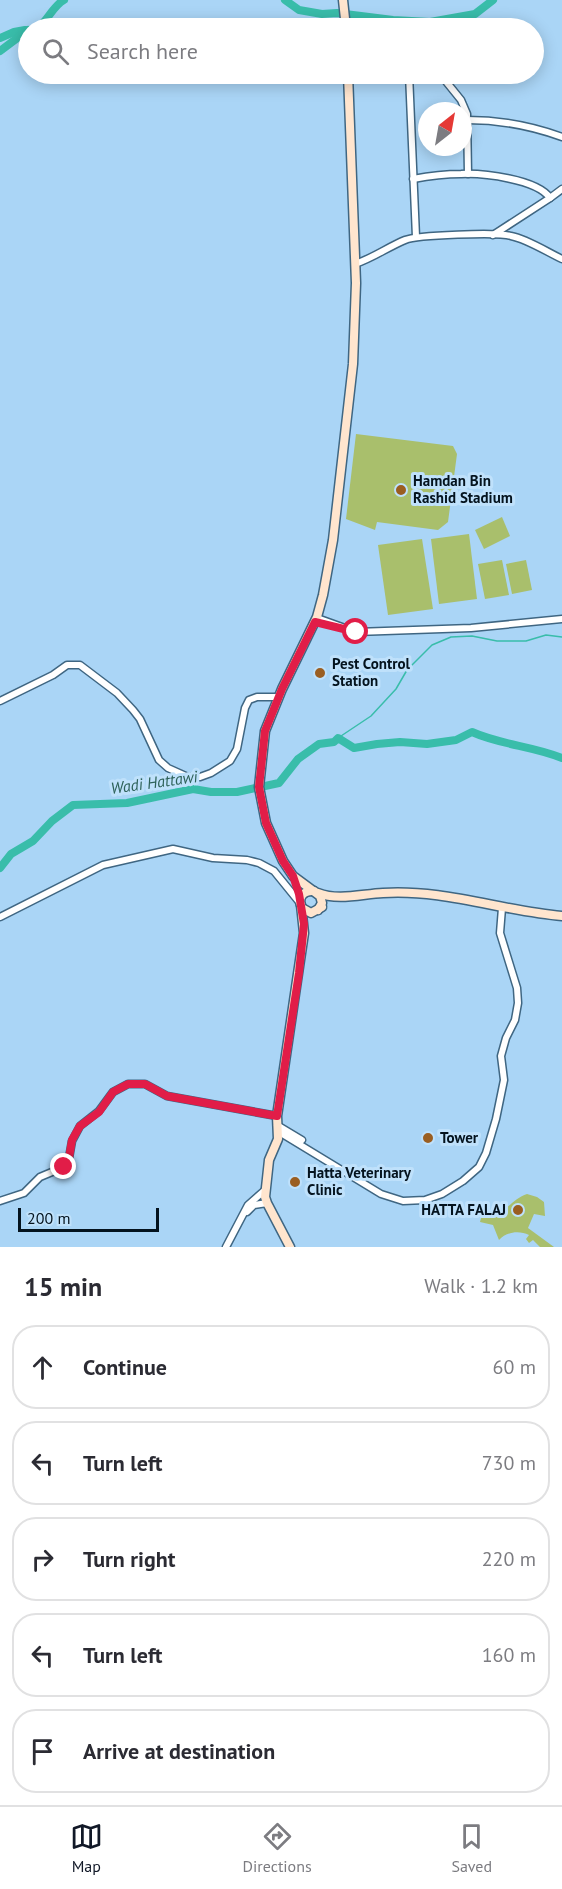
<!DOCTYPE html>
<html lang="en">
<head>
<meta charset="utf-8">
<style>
  :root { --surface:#fff; --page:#f7f7f7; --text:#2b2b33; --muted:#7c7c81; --line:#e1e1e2; --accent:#111827 }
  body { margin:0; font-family:"PT Sans",sans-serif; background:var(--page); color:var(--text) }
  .compass { position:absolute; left:418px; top:102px; width:54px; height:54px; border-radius:50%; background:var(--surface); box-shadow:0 3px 15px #0003; rotate:31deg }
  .scale { position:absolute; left:18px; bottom:15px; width:141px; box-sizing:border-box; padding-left:6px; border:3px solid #04131e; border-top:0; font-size:16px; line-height:21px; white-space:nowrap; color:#04131e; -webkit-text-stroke:4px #bfe1fb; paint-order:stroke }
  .stop { position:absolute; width:18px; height:18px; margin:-14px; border:4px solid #e11d48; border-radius:50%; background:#fff }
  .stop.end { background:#e11d48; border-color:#fff; box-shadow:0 2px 6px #0008 }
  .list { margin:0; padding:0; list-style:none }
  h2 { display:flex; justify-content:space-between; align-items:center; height:78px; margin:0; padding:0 24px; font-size:26px }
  h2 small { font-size:20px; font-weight:400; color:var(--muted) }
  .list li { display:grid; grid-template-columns:39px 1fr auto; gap:18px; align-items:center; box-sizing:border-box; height:84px; margin:0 12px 12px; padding:0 12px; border:2px solid var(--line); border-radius:24px }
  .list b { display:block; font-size:22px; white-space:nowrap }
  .list em { font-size:20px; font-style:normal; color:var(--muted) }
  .icon { flex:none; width:33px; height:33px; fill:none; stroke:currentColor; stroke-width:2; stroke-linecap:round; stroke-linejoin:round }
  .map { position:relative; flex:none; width:562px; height:1247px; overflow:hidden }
  .search { position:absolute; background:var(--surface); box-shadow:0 3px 15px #0003; left:18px; right:18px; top:18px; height:66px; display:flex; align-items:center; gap:15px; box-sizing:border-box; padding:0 21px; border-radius:33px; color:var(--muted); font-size:22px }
  .sheet { height:558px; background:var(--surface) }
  nav { display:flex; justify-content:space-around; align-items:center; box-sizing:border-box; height:84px; border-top:2px solid var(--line); background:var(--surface); font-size:16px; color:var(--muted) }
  nav a { display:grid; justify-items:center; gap:3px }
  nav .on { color:var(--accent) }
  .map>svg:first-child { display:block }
  .green { fill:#a9bf6c }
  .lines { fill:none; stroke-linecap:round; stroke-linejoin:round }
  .stream { stroke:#39bdaa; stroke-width:1.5 }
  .river { stroke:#39bdaa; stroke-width:8 }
  .street-casing { stroke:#3f6682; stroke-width:9 }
  .secondary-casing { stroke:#3f6682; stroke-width:11 }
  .street { stroke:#fff; stroke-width:6 }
  .secondary { stroke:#ffe5ce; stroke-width:8 }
  .route { stroke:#e11d48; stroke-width:8 }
  .poi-dot { fill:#9a5e21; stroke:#bfe1fb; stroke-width:2 }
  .labels { text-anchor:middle; stroke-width:6; stroke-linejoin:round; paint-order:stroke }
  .poi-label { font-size:15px; font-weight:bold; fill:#04131e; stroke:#bfe1fb; text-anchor:start }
  .water-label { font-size:16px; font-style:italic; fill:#2d6158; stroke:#bfe1fb }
</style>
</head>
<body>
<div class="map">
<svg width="562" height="1247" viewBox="0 0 562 1247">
  <rect width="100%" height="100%" fill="#aad5f6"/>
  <g class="green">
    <path d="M356 434 453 446 457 454 448 522 438 530 377 522 375 530 346 519Z"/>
    <path d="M502 517 510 536 484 549 475 530Z"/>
    <path d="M469 534 477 599 439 604 431 539Z"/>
    <path d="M422 539 433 609 388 615 378 545Z"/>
    <path d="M502 560 509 595 485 599 478 564Z"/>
    <path d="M526 560 532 590 512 594 506 564Z"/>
    <path d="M527 1194 537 1197 544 1202 545 1216 534 1214 528 1228 554 1247H540L533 1240 529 1243 526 1239 529 1235C519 1230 506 1232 499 1240L493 1225 480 1222 482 1214C502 1221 510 1199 527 1194Z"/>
  </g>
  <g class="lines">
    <path class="stream" d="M338 738 371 716 396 689 407 670 432 645 451 637 472 636 497 641H526L546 635 562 637"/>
    <g class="river">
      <path d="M285 0 299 10 322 14 337 13 393 20 430 22 475 14 493 0"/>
      <path d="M38 28C47 21 54 5 64 0"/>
      <path d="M0 38 14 32 25 30"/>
      <path d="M0 51 28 30"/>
      <path d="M0 868 11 854 33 841 52 821 73 805 127 803 193 789 211 792H237L279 783 298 759 319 744 334 742 338 738 354 748 377 744 400 742 427 744 456 740 472 732C501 745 533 746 562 758"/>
    </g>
    <g class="street-casing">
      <g id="street">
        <path d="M409 74 416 237"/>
        <path d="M440 74 461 100 467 114 468 174"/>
        <path d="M467 120C499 120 532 126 562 137"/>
        <path d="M413 179C429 176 445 174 461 174 483 173 537 179 550 198L562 189"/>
        <path d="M493 235 550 198"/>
        <path d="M355 264C373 258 388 247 405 240 417 235 498 232 511 236 527 239 547 252 562 259"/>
        <path d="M317 618 356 632 471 628 562 619"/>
        <path d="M0 701 53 675 67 665H80L117 693 133 710 140 719 159 760 168 768 188 777H200L211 773 230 761 237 749 245 708 249 700 257 697H278"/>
        <path d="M0 917 103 865 173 849 213 858 247 860 259 863 274 871 300 903"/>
        <path d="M277 1125 302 1140"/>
        <path d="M279 1132 381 1194 403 1201 425 1200 442 1194 463 1181 479 1167 486 1153 496 1119 504 1080 501 1056 506 1038 515 1020 518 1003 517 988 500 933 502 908"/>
        <path d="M0 1201 24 1193 40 1177 64 1167 69 1158 72 1141 80 1126 99 1111 113 1092 128 1084H145L167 1096 277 1116"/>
        <path d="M247 1212 254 1205 267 1203"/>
        <path d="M226 1247 248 1205 265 1190"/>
      </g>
    </g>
    <g class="secondary-casing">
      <g id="secondary">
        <path d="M343 0 346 28"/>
        <path d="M314 891C303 890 297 898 302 908L311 913 322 907"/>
        <path d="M318 893C338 901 362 894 383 893 444 889 502 911 562 916"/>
        <path d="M318 910 322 903 320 896 293 876 283 861 266 823 259 787 265 731 282 689 317 617 323 595 333 540 353 364 356 283 348 74"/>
        <path d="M290 1247 267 1203 265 1197 269 1160 278 1139 277 1116 304 933 301 905"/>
      </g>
    </g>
    <use href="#street" class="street"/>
    <use href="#secondary" class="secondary"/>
  </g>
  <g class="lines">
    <path class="route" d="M64 1167 69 1158 72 1140 80 1126 99 1112 113 1092 128 1084H145L167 1096 277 1116 299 973 304 924 299 894 293 876 283 861 266 823 259 787 265 731 282 689 315 622 356 632"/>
  </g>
  <g class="poi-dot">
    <circle cx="401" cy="490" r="6"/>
    <circle cx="320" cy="673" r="6"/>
    <circle cx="428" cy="1138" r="6"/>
    <circle cx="295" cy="1182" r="6"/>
    <circle cx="518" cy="1210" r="6"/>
  </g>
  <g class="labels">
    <g class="poi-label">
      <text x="413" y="486">Hamdan Bin<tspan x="413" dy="17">Rashid Stadium</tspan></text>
      <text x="332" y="669">Pest Control<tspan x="332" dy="17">Station</tspan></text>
      <text x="440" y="1143">Tower</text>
      <text x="307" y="1178">Hatta Veterinary<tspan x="307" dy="17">Clinic</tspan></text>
      <text x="506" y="1215" text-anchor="end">HATTA FALAJ</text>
    </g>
    <g class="water-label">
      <text transform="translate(154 782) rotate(-8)" y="6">Wadi Hattawi</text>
    </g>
  </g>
</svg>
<svg class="compass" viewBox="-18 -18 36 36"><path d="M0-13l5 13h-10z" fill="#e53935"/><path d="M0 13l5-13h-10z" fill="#7c7c81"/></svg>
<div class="scale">200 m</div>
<div class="stop" style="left:356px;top:632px"></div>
<div class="stop end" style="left:64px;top:1167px"></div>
<div class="search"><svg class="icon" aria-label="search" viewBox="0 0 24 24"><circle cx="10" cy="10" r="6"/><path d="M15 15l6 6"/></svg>Search here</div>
</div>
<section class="sheet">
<h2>15 min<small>Walk · 1.2 km</small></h2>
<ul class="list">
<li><svg class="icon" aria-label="ahead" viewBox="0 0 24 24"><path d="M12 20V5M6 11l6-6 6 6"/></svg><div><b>Continue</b></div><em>60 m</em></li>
<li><svg class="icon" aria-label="left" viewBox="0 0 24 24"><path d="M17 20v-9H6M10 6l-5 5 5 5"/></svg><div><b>Turn left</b></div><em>730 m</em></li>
<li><svg class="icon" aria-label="right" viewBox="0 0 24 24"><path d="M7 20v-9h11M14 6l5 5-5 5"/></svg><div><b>Turn right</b></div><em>220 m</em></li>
<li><svg class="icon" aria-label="left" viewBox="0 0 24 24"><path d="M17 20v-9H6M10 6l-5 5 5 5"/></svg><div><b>Turn left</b></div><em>160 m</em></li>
<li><svg class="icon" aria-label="arrive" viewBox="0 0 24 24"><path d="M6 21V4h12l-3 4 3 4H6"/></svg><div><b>Arrive at destination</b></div></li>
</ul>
</section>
<nav>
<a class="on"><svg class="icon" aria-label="map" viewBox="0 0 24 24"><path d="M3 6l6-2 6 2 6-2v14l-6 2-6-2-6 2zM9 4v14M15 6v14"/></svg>Map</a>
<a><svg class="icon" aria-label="directions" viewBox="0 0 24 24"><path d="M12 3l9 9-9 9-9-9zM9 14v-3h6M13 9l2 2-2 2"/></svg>Directions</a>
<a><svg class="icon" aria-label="saved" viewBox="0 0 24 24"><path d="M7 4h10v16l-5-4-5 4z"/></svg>Saved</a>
</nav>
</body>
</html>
